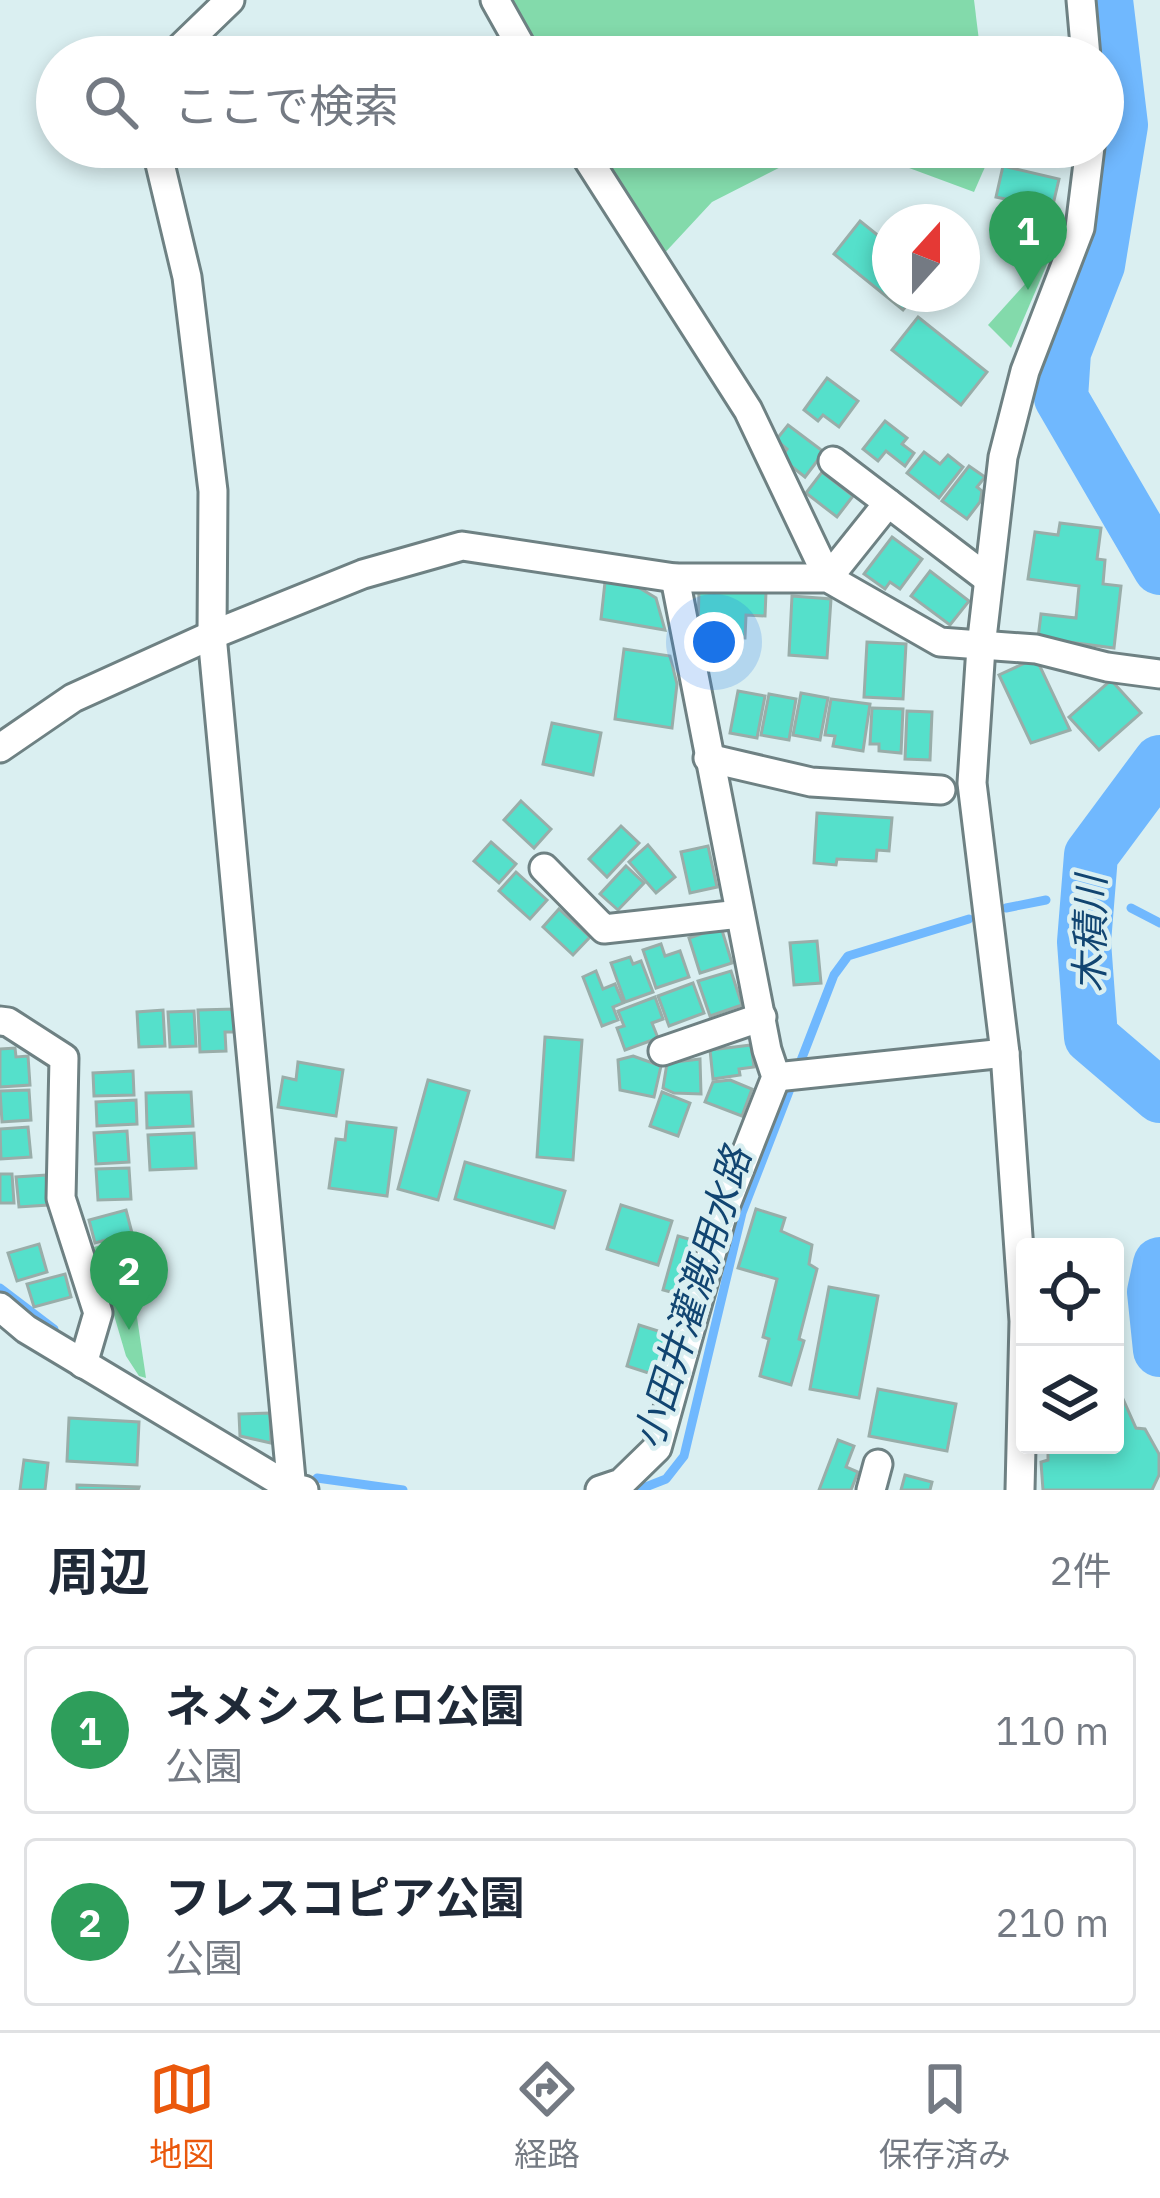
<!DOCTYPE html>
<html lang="ja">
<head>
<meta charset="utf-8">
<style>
  :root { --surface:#fff; --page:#f6f6f7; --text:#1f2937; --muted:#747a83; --line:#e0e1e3; --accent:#ea580c }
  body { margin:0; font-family:"IBM Plex Sans","Noto Sans JP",sans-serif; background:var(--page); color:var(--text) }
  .controls { position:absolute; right:36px; bottom:36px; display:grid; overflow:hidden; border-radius:12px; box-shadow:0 6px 18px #0003 }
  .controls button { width:108px; height:108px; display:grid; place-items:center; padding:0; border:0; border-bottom:3px solid var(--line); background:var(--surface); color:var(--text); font:60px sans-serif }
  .compass { position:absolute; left:872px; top:204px; width:108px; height:108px; border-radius:50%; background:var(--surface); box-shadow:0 6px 18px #0003; rotate:21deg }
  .you { position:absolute; left:714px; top:642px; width:42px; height:42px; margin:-30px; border:9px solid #fff; border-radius:50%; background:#1a73e8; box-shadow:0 0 0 18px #1a73e833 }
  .badge { display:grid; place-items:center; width:78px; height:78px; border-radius:50%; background:var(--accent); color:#fff; font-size:39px; font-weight:700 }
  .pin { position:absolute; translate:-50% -99px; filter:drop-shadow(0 3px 6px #0008) }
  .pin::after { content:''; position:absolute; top:63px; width:42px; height:36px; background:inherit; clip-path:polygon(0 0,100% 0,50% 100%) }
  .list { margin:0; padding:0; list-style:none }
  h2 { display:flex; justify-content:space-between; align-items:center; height:156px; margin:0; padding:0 48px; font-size:51px }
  h2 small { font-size:39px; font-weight:400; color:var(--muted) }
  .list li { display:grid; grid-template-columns:78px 1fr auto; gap:36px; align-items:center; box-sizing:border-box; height:168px; margin:0 24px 24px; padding:0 24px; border:3px solid var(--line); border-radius:12px }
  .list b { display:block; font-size:45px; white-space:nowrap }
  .list p { margin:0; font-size:39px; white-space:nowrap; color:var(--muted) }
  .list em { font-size:39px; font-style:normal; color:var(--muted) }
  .icon { flex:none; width:66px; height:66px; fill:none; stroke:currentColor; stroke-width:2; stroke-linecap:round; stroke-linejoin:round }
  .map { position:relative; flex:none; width:1160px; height:1490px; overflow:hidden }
  .search { position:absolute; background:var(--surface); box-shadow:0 6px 18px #0003; left:36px; right:36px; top:36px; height:132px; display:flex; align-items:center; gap:30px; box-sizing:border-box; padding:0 42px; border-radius:66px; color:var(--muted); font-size:45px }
  .sheet { height:540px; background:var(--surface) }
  nav { display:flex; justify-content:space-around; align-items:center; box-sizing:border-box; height:168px; border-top:3px solid var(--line); background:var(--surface); font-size:33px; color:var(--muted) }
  nav a { display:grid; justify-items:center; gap:6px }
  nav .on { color:var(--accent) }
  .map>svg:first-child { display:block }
  .green { fill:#83daab }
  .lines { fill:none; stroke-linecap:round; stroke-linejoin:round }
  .stream { stroke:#70b8fe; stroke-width:9 }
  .river { stroke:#70b8fe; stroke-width:54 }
  .building { fill:#55e0cb; stroke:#99ada9; stroke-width:3 }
  .street-casing { stroke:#6e8183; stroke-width:33 }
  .street { stroke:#fff; stroke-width:27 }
  .labels { text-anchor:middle; stroke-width:9; stroke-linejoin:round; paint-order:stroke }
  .water-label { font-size:39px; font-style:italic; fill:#114571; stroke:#daeff1 }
</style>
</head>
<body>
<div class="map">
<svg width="1160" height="1490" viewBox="0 0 1160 1490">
  <rect width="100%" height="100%" fill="#daeff1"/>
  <g class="green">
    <path d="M507 0H974L981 57H541Z"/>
    <path d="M594 147H820L712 202 660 258Z"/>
    <path d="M875 147H991L992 151 974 192 901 165Z"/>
    <path d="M1051 255 1011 348 988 325Z"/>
    <path d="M137 1234 135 1304 146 1378 139 1376 126 1356 94 1247Z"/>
  </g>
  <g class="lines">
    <g class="stream">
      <path d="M1006 908 1046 900"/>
      <path d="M1131 908 1160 923"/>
      <path d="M0 1288 54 1329"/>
      <path d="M317 1478 403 1490"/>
      <path d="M638 1490 666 1479 684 1456 742 1213 834 975 848 956 969 919"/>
    </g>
    <g class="river">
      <path d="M1106 0 1121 125 1098 265 1064 352 1061 398 1160 568"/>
      <path d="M1160 762 1091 855 1084 942 1091 1037 1160 1096"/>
      <path d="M1160 1264 1154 1292 1160 1350"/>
    </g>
  </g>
  <g class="building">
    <path d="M1003 166 1059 179 1052 209 996 197Z"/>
    <path d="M860 221 890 245V294H916L903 310 834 254Z"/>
    <path d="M918 317 987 372 961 405 892 350Z"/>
    <path d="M827 378 858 401 839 427 823 415 818 421 804 410Z"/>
    <path d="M885 421 907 438 902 444 914 453 905 466 886 451 878 461 863 449Z"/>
    <path d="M788 425 824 452 805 477 781 458 787 449 776 440Z"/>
    <path d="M924 452 940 464 948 455 963 467 939 498 907 473Z"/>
    <path d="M969 466 985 477 977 487 982 491 980 502 967 519 942 501Z"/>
    <path d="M822 472 853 496 837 517 806 493Z"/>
    <path d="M1060 523 1101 528 1097 559 1105 560 1103 584 1121 586 1114 648 1038 638 1041 614 1076 618 1079 586 1028 579 1035 532 1058 535Z"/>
    <path d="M892 537 922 559 900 589 890 582 885 589 864 574Z"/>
    <path d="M930 571 969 601 950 625 911 596Z"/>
    <path d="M605 582 638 587 656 598 665 630 601 619Z"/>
    <path d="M699 590 766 592 765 616 746 615 745 638 716 637V629L698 628Z"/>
    <path d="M792 596 831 599 827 658 789 655Z"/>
    <path d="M867 642 906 644 903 699 864 697Z"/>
    <path d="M624 649 670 656 677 684 672 728 615 719Z"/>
    <path d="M1036 658 1070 730 1031 743 999 675Z"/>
    <path d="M1111 680 1141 713 1099 750 1069 717Z"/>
    <path d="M738 691 765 696 757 738 730 733Z"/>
    <path d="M801 693 828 698 820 740 793 735Z"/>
    <path d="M769 694 796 699 789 740 761 735Z"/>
    <path d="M831 699 870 704 863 751 833 746 835 736 825 735Z"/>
    <path d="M872 708 903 709 901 753 879 751V744H870Z"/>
    <path d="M907 711 932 712 930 760 905 759Z"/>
    <path d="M552 723 601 733 593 775 543 764Z"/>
    <path d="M521 801 551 829 534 848 504 820Z"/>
    <path d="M817 813 892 818 889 851 877 850 876 861 837 859 836 865 814 863Z"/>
    <path d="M621 826 639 843 607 877 589 859Z"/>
    <path d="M491 842 516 864 499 883 474 861Z"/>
    <path d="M648 845 675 877 656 893 629 862Z"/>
    <path d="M708 846 717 887 690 893 681 852Z"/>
    <path d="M626 866 644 883 618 910 600 894Z"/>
    <path d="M516 872 547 900 530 919 499 891Z"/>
    <path d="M559 909 590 937 573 955 543 927Z"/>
    <path d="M721 927 732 963 700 973 689 938Z"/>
    <path d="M817 941 821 983 794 985 790 943Z"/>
    <path d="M661 944 665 956 680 951 689 977 656 988 643 950Z"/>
    <path d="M630 957 633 964 641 961 653 992 625 1002 611 963Z"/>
    <path d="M596 971 603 989 615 984 623 1003 613 1007 618 1020 602 1026 583 977Z"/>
    <path d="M731 971 742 1005 710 1016 698 981Z"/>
    <path d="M693 983 704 1013 669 1026 658 996Z"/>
    <path d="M655 997 663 1019 652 1023 658 1038 625 1050 617 1028 624 1026 618 1011Z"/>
    <path d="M235 1009 236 1032H225L226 1051 200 1052 198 1010Z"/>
    <path d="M163 1010 165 1046 139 1047 137 1012Z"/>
    <path d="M194 1011 196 1046 170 1047 168 1012Z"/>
    <path d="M545 1037 582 1040 573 1160 537 1157Z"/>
    <path d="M751 1045 754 1067 739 1069 740 1075 713 1079 710 1050Z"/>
    <path d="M15 1048 16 1057 28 1056 30 1085 0 1087V1049Z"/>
    <path d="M633 1056 661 1066 654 1097 620 1090 618 1060Z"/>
    <path d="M700 1059 701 1094 674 1093 663 1088 667 1063Z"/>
    <path d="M298 1062 343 1070 336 1116 278 1107 283 1077 296 1080Z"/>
    <path d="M133 1071 134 1095 94 1096 93 1073Z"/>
    <path d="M428 1080 469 1091 438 1200 398 1189Z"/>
    <path d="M730 1080 752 1089 742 1116 705 1102 713 1082Z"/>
    <path d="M29 1090 31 1120 2 1122 0 1091Z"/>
    <path d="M191 1092 193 1126 147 1128 146 1093Z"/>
    <path d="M662 1092 690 1103 678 1136 650 1126Z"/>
    <path d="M136 1100 137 1124 97 1126 96 1102Z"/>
    <path d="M347 1122 396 1128 387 1196 329 1188 336 1139 345 1140Z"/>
    <path d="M28 1127 31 1157 1 1159 0 1129Z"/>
    <path d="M127 1131 129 1162 96 1164 94 1133Z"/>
    <path d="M194 1133 196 1168 150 1170 148 1135Z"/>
    <path d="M465 1162 565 1191 554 1228 455 1199Z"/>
    <path d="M129 1168 131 1199 98 1200 96 1169Z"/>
    <path d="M0 1174H12L14 1203H0Z"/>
    <path d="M46 1175 48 1205 19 1207 16 1177Z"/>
    <path d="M621 1205 672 1221 658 1265 607 1249Z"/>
    <path d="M756 1209 785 1218 781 1231 812 1245 809 1264 817 1269 799 1339 804 1341 791 1385 760 1376 769 1339 763 1337 777 1279 738 1268Z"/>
    <path d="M126 1210 132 1233 95 1243 89 1220Z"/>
    <path d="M678 1236 703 1243 689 1297 663 1290Z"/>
    <path d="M39 1244 47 1272 17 1281 8 1253Z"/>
    <path d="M65 1274 71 1297 34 1307 27 1284Z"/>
    <path d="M829 1287 878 1296 859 1398 810 1389Z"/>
    <path d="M639 1325 674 1336 661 1377 627 1366Z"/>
    <path d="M1115 1381 1136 1428 1145 1429 1159 1454V1475L1152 1490H1043L1041 1462 1048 1460V1445H1115Z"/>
    <path d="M878 1389 956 1404 947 1451 869 1436Z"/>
    <path d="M270 1413 271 1443 240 1436 239 1414Z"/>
    <path d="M69 1418 139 1422 137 1465 67 1461Z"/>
    <path d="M838 1440 854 1446 846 1467 858 1472 851 1490H819Z"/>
    <path d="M24 1460 48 1463 45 1490H20Z"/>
    <path d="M905 1475 932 1482 930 1490H901Z"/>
    <path d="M77 1485 139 1487 138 1490H77Z"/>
  </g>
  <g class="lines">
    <g class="street-casing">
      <g id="street">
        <path d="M495 0 527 57"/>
        <path d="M1081 0 1086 57"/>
        <path d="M171 57 230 0"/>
        <path d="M156 147 187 277 213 491 212 635 292 1490"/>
        <path d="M580 147 748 410 828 578"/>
        <path d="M833 461 988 579"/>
        <path d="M828 578 888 503"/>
        <path d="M0 748 73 698 212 635 363 574 462 546 675 578H828L940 642 1036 649 1107 667 1160 674"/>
        <path d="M708 758 811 782 941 790"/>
        <path d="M544 868 604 929 740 914"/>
        <path d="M0 1021 8 1022 64 1058 61 1198 98 1313 83 1364"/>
        <path d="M663 1051 762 1017"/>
        <path d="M776 1077 1005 1053"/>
        <path d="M0 1307 26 1329 291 1488 304 1490"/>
        <path d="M600 1490 621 1483 657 1448 723 1212 776 1077 767 1050 675 578"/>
        <path d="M871 1490 878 1464"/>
        <path d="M1020 1490 1024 1321 1005 1053 972 783 981 647 1003 457 1025 371 1080 228 1090 147"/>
      </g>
    </g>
    <use href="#street" class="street"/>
  </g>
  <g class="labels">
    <g class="water-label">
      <text transform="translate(1090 934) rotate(-89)" y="14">木積川</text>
      <text transform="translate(692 1298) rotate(-73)" y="14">小田井灌漑用水路</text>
    </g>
  </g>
</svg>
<div class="controls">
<button><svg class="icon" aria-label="locate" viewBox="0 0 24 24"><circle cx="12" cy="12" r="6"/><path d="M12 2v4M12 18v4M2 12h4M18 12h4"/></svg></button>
<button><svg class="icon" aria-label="layers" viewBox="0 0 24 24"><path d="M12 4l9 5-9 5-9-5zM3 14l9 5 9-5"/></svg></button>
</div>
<svg class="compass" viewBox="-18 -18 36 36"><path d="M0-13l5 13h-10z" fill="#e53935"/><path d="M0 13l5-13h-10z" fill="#747a83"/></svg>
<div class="you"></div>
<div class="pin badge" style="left:1028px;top:290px;background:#2e9e5b">1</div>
<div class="pin badge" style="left:129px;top:1330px;background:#2e9e5b">2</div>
<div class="search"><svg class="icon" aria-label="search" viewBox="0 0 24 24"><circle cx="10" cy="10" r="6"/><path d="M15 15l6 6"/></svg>ここで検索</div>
</div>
<section class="sheet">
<h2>周辺<small>2件</small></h2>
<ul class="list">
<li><span class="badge" style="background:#2e9e5b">1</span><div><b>ネメシスヒロ公園</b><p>公園</p></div><em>110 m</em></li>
<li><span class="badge" style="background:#2e9e5b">2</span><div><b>フレスコピア公園</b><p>公園</p></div><em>210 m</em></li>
</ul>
</section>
<nav>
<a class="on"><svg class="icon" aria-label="map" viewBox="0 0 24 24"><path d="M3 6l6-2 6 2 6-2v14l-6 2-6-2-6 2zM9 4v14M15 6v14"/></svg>地図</a>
<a><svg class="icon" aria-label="directions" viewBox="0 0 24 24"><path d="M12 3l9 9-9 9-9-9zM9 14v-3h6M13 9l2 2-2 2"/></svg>経路</a>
<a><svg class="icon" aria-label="saved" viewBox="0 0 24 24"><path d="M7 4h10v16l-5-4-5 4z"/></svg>保存済み</a>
</nav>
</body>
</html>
